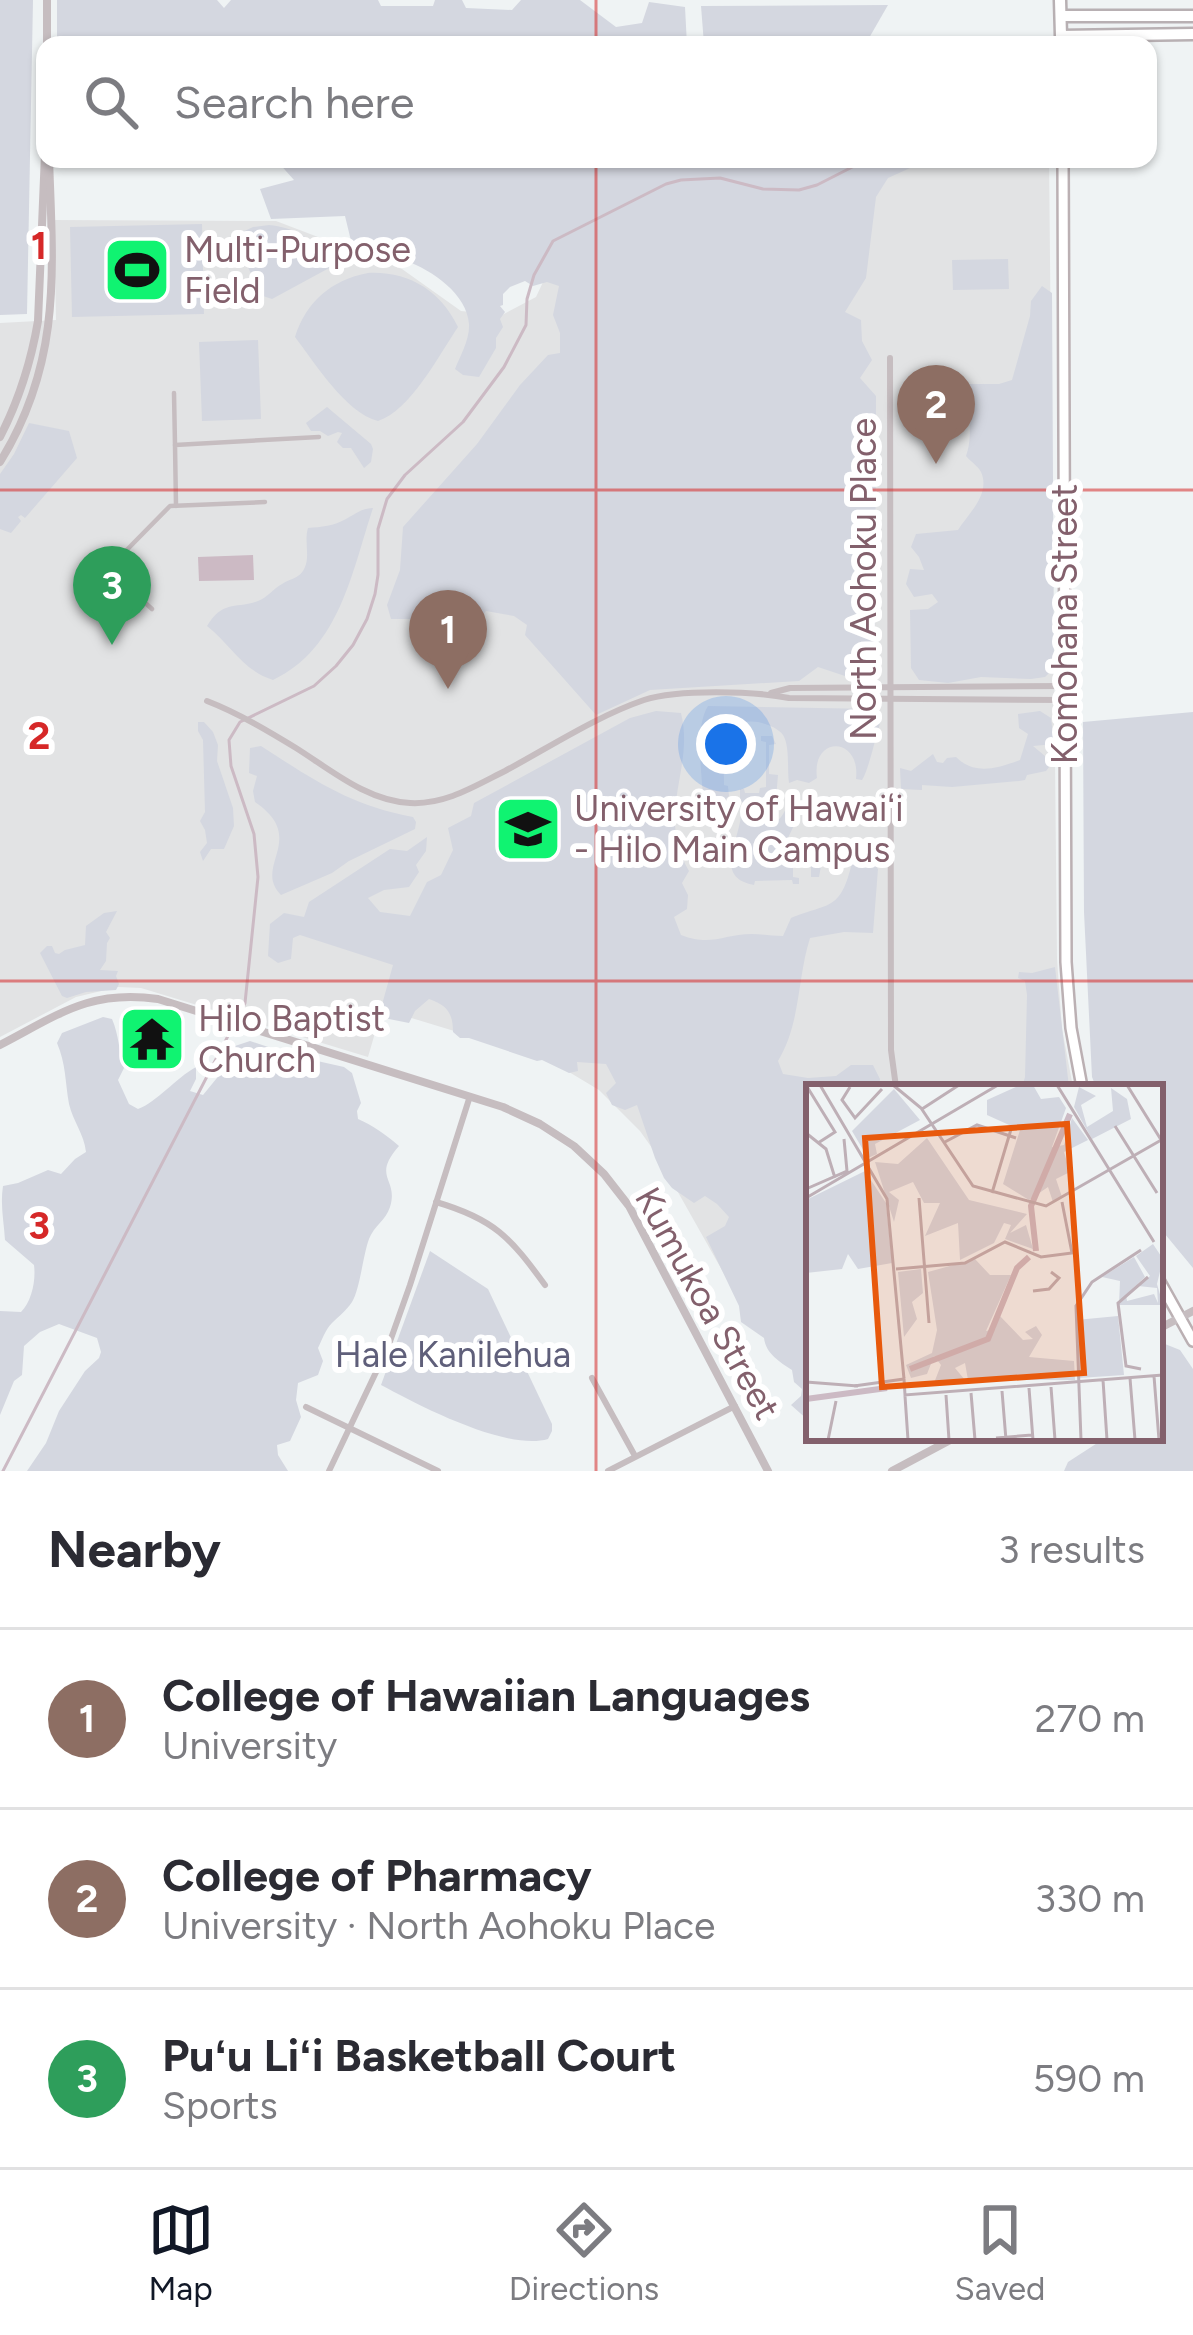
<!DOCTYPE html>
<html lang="en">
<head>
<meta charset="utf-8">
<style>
  :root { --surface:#fff; --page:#f7f7f7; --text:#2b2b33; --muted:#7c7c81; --line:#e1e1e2; --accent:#111827 }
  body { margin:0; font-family:Figtree,sans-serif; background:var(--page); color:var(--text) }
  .you { position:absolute; left:726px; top:744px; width:42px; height:42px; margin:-30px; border:9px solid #fff; border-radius:50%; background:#1a73e8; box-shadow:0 0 0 18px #1a73e833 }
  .badge { display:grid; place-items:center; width:78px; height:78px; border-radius:50%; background:var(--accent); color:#fff; font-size:39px; font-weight:700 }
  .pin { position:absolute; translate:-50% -99px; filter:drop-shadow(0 3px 6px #0008) }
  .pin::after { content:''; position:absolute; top:63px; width:42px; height:36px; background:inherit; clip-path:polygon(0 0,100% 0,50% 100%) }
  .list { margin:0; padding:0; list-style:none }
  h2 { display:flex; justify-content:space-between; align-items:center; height:156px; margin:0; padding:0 48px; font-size:51px }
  h2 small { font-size:39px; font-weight:400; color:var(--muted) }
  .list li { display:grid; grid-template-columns:78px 1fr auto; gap:36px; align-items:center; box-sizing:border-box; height:180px; padding:0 48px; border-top:3px solid var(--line) }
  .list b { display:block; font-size:45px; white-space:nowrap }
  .list p { margin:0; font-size:39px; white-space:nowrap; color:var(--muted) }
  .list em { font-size:39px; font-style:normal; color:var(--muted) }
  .icon { flex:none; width:66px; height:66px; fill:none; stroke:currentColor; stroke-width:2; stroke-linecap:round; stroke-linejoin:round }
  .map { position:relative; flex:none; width:1193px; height:1471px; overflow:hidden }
  .search { position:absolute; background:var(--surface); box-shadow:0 3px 9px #0004; left:36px; right:36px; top:36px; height:132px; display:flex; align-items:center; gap:30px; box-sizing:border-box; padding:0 42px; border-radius:24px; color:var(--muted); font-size:45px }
  .sheet { height:696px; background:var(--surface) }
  nav { display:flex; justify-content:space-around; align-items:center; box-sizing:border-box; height:168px; border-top:3px solid var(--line); background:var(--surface); font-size:33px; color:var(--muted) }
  nav a { display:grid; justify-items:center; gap:6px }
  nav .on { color:var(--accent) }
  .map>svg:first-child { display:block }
  .built { fill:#e2e3e4 }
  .green { fill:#d4d7e0 }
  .water { fill:#ccbac4 }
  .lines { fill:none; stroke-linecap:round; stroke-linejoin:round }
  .stream { stroke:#ccbac4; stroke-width:3 }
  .secondary-casing { stroke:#bbb0b3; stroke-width:14 }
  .trunk-casing { stroke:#b8b0b3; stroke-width:15 }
  .pedestrian { stroke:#c6bdc0; stroke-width:4.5 }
  .minor { stroke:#c6bdc0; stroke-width:6 }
  .tertiary { stroke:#c6bdc0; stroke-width:8 }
  .secondary { stroke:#fff; stroke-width:9 }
  .trunk { stroke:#fff; stroke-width:10 }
  .grid { fill:none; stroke:#d62828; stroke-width:3; stroke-opacity:0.55 }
  .labels { text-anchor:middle; stroke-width:12; stroke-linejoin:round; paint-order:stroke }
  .poi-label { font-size:36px; fill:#83606c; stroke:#fff; text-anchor:start }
  .street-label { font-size:36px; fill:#83606c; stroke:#fff }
  .park-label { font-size:36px; fill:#5f5f7a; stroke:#fff }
  .inset-river { fill:none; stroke:#ccbac4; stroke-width:6 }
  .inset-road { fill:none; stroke:#beafb6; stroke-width:3 }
  .view { fill:#e8590c; fill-opacity:0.15; stroke:#e8590c; stroke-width:6 }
  .inset-edge { fill:none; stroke:#83606c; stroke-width:6 }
  .grid-label { font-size:39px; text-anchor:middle; font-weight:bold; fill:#d62828; stroke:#fff; stroke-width:12; stroke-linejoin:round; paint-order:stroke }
</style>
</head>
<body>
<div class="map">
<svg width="1193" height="1471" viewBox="0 0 1193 1471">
  <rect width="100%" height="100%" fill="#eff3f4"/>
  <path class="built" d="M894 159H1049L1057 959 1062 1029 1073 1087H809L740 1302 657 1155 640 1131 599 1090 549 1060 382 1009 368 1057 141 988 118 987 76 997 0 1037V323L56 320 54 220 276 221 402 269 461 311 502 315 536 297 552 263Z"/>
  <g class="green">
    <path d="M0 0H33L27 314 0 315Z"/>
    <path d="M57 0H217L224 8 231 0H378L381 6H433L435 0H462L466 8 512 10 521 0H580L616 27 642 23 649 2 685 7 687 45H57Z"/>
    <path d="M888 5 865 45 704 44 701 6Z"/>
    <path d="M278 159H864L875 164 878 159H930L888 178 876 197 866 278 845 312 861 320 862 341 872 360 860 378 876 396 875 656 863 661 848 677 818 667 799 681 650 690 596 715 525 635 527 625 514 616 486 611 474 626 440 619H391L387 605 400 570 403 527 477 444 520 385 548 355 560 353V333L553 315 559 286 547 282 533 286 525 281 510 287 503 294V305L500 306 505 312 500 319 503 327 496 338V348L479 377 463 375 455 369C460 356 470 339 469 324 467 294 432 270 406 261 388 254 368 256 352 245L345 216 271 219 260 189 294 180 277 161Z"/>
    <path d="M202 224 204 314 72 317 70 227Z"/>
    <path d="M269 225C298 228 317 241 331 267L272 299 263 296 232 237 253 227Z"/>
    <path d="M1008 259 1009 289 953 290 952 260Z"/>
    <path d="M368 273C408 271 440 290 458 327 439 355 410 411 378 421 346 413 315 363 295 337 306 302 331 280 368 273Z"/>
    <path d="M1042 286 1052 293 1054 668 1045 677 1031 679 981 677 948 683 919 680 911 668 910 610 928 609 938 602 932 594 914 597 906 584 910 569 924 570 919 557 911 547 916 534 958 530C968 514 991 494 981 472 978 466 971 462 966 456 974 434 968 407 962 384H999L1012 380 1030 316 1031 301Z"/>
    <path d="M258 340 261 419 202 421 199 342Z"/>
    <path d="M327 407 371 444 373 449 371 462 364 468 351 448H343L337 442 342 433 338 432 328 436 320 431H311L306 423Z"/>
    <path d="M29 423 69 431 77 458 25 518 21 515 18 517 21 521 11 533 0 529V474L14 454Z"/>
    <path d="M373 508C352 571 340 648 273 680 242 670 231 645 207 626 223 600 234 609 258 601 267 598 273 589 282 584 291 578 300 579 305 567 310 555 304 541 308 528 321 527 334 526 346 519 357 513 360 509 373 508Z"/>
    <path d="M708 706 874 709 881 714V720C876 735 869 769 862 780L856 779C861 736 811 735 817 778L809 783 797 780 789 783C787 770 790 746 783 735 778 728 767 724 758 722 718 716 724 758 724 785L728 786 729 796 721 803H709L703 798C702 771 694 729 708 706Z"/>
    <path d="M656 711 681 713C695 769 655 812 689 871L682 883 688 895 687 909 674 917 681 935C712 947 723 934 752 934 762 934 772 936 783 936L791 918C831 902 840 911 852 863L869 857 878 869 873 933 844 932 810 938C797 979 801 1023 778 1061L783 1074 808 1078 836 1076 851 1065H873L880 1079 879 1087H809V1421L791 1405 801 1396 802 1389 794 1382 792 1370C780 1362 766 1354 764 1338L741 1322 739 1306 706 1237 725 1226 729 1217 717 1204 705 1196 694 1203 672 1188 664 1178 655 1158 637 1105 625 1110 612 1105 606 1093 616 1083 606 1064 577 1062 578 1071 569 1073 542 1060 537 1061 469 1038H460L453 1032C453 1013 447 1005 429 999L415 1011 409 1023 384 1018 383 1001 393 965 300 935 293 938 291 959 278 963 268 956 270 924 284 913 304 917 309 902 390 849 407 851 427 837 426 851 416 865 419 872 409 887 384 890 368 898 380 912 410 916 427 882 441 875 453 850 448 828 471 816 474 803 630 718Z"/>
    <path d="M1040 711 1051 718 1054 744 1033 746 1045 756 1050 766 1046 771 1027 775 1025 780 1019 781 952 787 922 785V790L901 789 900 768 911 771 933 754 937 762 943 763 947 758 956 757C975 776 998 768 1020 760L1028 734 1019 728 1018 714Z"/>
    <path d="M1193 712V1268L1160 1228V1087H1096L1092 1077 1084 912 1083 722Z"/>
    <path d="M198 722H204L213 732 218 745 217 761 233 808 234 826 224 849H211L203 861 200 852 207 843 205 830 200 821 205 812 203 740 198 731Z"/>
    <path d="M761 736H772L776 744 769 745V774L778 775 775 810 767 813 740 801V789H744L745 793H759L760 788 766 787V742L761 741Z"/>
    <path d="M261 746C314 780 349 805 413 817L416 822 415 829 349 861 332 873 281 895C252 866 309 839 255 802L253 791 257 776 249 773 250 748Z"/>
    <path d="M787 806 797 819 787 840 791 855 799 859 818 860 821 866 819 877H811V860L793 861V877L799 878V884H793L792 880 755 881 754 885C713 877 739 842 741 815 762 817 775 836 787 806Z"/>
    <path d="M117 911 106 932 110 938 107 943 106 961 100 970 118 971 116 976 119 984 116 990 86 992 67 998 62 996 40 953 47 946H52L55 953 59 954 65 950 85 945 86 926 104 913Z"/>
    <path d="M1055 967 1069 1087H1022L1025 1077 1027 995 1025 981 1018 978 1019 972 1032 973Z"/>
    <path d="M103 1017 112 1019C119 1035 119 1052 124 1068L118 1080 129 1104 138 1109C157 1102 176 1078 196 1067V1079L190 1091 203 1095 221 1073 232 1047 250 1041 295 1056 344 1067 352 1073 361 1103 357 1111 358 1119C372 1125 388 1136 399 1146 371 1178 399 1178 390 1207 386 1220 374 1226 369 1239 363 1255 360 1289 352 1302 346 1311 339 1316 332 1323 325 1330 322 1340 318 1348L323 1361 318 1375 298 1383 296 1400 301 1417 290 1441 277 1445 278 1455 288 1471H27L46 1443 59 1411 85 1371 99 1358 101 1352 97 1338 59 1324 40 1332 24 1346 22 1375 14 1381 0 1415V1311L21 1312C32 1301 36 1280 34 1265L5 1240C4 1222 0 1205 3 1186L18 1183 48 1170 61 1174 75 1159 86 1152C84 1134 73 1121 69 1104 65 1081 66 1064 57 1043L62 1033Z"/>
    <path d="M430 1251 488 1289 552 1424V1431L548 1439C506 1451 420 1406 381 1385Z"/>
    <path d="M1160 1342 1180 1350 1193 1369V1471H1064L1068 1462 1102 1440 1160 1438Z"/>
  </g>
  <path class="water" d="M253 555 254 580 199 581 198 557Z"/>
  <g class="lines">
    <path class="stream" d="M3 1471 245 1003 258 877 254 834 231 766 229 740 240 722 314 686 336 666 353 645 367 619 375 594 378 575V529L387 499 405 475 463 422 504 367 526 325 527 299 534 275 553 241 666 184 681 180 720 178 763 189 799 190 817 185 868 159"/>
    <g class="secondary-casing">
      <g id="secondary">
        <path d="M1063 159 1066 962 1071 1028 1082 1087"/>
        <path d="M1160 1282 1193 1341"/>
      </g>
    </g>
    <g class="trunk-casing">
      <g id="trunk">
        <path d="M1060 0 1061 36 1193 34"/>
        <path d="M1061 16H1193"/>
      </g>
    </g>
    <g class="pedestrian">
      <path d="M174 393 175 445"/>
      <path d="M176 506 175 445 319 437"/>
      <path d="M152 609 108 569 170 506 265 502"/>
    </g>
    <g class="minor">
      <path d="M890 358 891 1050 896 1087"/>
      <path d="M771 693 790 688 1065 686"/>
      <path d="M207 701C238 713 268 731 296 748 331 770 367 801 410 803 445 805 475 786 505 771 548 748 597 716 644 700 678 689 754 691 789 698L1064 700"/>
      <path d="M436 1202C494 1219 510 1237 545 1285"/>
      <path d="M592 1378 635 1456"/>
      <path d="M306 1407 438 1471"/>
      <path d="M329 1471 388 1347 410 1285 470 1096"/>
      <path d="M608 1471 735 1406"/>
    </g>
    <g class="tertiary">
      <path d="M47 45V0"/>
      <path d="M0 437C19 400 31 362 38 321L45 154"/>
      <path d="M0 462C62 362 53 271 49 159"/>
      <path d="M0 1045C58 1015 90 989 158 999L503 1107 540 1124 574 1146 604 1174 629 1206 768 1471"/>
      <path d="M1160 1328 1193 1311"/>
      <path d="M892 1471 954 1438"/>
    </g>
    <use href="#secondary" class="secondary"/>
    <use href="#trunk" class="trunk"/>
  </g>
  <path class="grid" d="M596 0V45M596 159V1471M0 490H1193M0 981H1193"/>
  <defs>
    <g id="stadium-square" transform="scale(3.45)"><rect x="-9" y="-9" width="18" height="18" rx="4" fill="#10f371" stroke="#fff"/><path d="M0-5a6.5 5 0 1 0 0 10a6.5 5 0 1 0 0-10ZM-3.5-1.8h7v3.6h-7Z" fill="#111"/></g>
    <g id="university-square" transform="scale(3.45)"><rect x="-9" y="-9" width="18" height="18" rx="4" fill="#10f371" stroke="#fff"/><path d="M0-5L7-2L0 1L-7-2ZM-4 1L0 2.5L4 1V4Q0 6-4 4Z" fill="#111"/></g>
    <g id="temple-square" transform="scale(3.45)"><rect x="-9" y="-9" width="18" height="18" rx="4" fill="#10f371" stroke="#fff"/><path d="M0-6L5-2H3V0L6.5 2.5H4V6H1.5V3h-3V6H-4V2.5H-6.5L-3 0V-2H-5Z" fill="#111"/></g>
  </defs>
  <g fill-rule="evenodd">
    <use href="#stadium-square" x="137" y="270"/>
    <use href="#university-square" x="528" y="829"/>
    <use href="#temple-square" x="152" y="1039"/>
  </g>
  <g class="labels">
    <g class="poi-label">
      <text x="184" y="262">Multi-Purpose<tspan x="184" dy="41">Field</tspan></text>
      <text x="574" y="821">University of Hawaiʻi<tspan x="574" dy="41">- Hilo Main Campus</tspan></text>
      <text x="198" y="1031">Hilo Baptist<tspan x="198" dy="41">Church</tspan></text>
    </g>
    <g class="street-label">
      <text transform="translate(863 579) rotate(-90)" y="13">North Aohoku Place</text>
      <text transform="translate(1064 624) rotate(-90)" y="13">Komohana Street</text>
      <text transform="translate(708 1303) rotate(61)" y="13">Kumukoa Street</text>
    </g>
    <g class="park-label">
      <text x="453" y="1367">Hale Kanilehua</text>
    </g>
  </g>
  <g transform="translate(806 1084)">
    <rect width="357" height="357" fill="#eff3f4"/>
    <path d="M214 1H227L235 15 253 13 260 24 246 63 258 61 266 34 282 56 258 68 264 88 250 95 256 113 247 118 242 103 223 116 197 100 214 46 181 31V16ZM273 3 290 12 275 21 281 43 307 27 305 4 321 15 325 35 286 55 268 23ZM88 5 114 36 69 60 71 70 62 74 46 47ZM121 54 163 116 221 130 204 149 220 141 227 165 199 155 205 141 198 139 188 159 154 176 152 139 119 152 134 119H118L107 98 83 108 93 116 88 138 69 78 92 80ZM59 87 80 119 86 179 52 185 42 170 36 185 0 189V116ZM347 160 357 175 351 200 357 221H313L314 197 296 193 328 173 339 193 320 211 321 217 348 210 352 219 351 204 332 202 344 192 330 172ZM169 175 184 191H205L180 247 189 245 193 231 217 256 227 255 219 248 230 242 236 251 223 273 268 277 269 296H162L159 279 149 284 159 296 128 299 135 281 128 272 121 290 105 294 100 281 126 269 131 246 122 188ZM115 185 117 209 106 218 111 235 98 253 92 188ZM312 232 318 291 273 294 270 236Z" fill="#d4d7e0"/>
    <path class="inset-river" d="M230 167 225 122 264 30M104 285 182 255 211 184 223 173M0 315 81 304"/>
    <path class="inset-road" d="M0 1 29 48 12 59M14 1 81 115 98 295M87 1 115 24 167 102 240 122 357 55M251 1 348 158M321 1 357 59M44 3 36 16 49 34 76 5M116 25 153 1M309 42 351 109M0 49 20 65 29 94M137 59 171 41 210 54M0 105 41 87 38 55M186 109 206 42M0 114 192 1M113 114 123 239M90 185 159 179 199 158 235 173 266 169 256 118M227 207 243 205 253 194 245 188M335 285 320 282 312 219 342 193M348 292 353 356M324 294 329 356M297 296 301 356M0 298 52 302M48 302 98 295 99 311 357 291M245 303 249 356M223 304 227 356M196 307 200 356M165 309 169 356M140 311 143 356M99 312 102 356M190 354 226 351M22 356 30 317M275 356 270 222 286 198 335 166"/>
    <path class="view" d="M261 40 278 289 76 303 59 54Z"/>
    <rect width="357" height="357" class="inset-edge"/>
  </g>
  <g class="grid-label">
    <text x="39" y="259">1</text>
    <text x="39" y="749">2</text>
    <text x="39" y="1239">3</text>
  </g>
</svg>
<div class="you"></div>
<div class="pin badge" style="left:448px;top:689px;background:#8d6e63">1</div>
<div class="pin badge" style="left:936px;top:464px;background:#8d6e63">2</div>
<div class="pin badge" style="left:112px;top:645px;background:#2e9e5b">3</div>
<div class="search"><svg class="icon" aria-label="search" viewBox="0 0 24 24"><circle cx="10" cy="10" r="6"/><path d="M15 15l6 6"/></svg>Search here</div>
</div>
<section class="sheet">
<h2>Nearby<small>3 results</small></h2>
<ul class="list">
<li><span class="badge" style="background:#8d6e63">1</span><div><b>College of Hawaiian Languages</b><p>University</p></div><em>270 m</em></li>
<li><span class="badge" style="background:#8d6e63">2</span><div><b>College of Pharmacy</b><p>University · North Aohoku Place</p></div><em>330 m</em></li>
<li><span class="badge" style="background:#2e9e5b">3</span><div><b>Puʻu Liʻi Basketball Court</b><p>Sports</p></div><em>590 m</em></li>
</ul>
</section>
<nav>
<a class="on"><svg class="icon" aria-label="map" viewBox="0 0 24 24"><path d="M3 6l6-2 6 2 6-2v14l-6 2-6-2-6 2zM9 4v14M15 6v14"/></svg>Map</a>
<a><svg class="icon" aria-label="directions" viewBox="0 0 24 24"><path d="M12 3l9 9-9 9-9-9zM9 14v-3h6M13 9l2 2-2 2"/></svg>Directions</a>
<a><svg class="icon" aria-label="saved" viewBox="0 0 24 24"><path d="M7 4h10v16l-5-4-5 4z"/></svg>Saved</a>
</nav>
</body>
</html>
